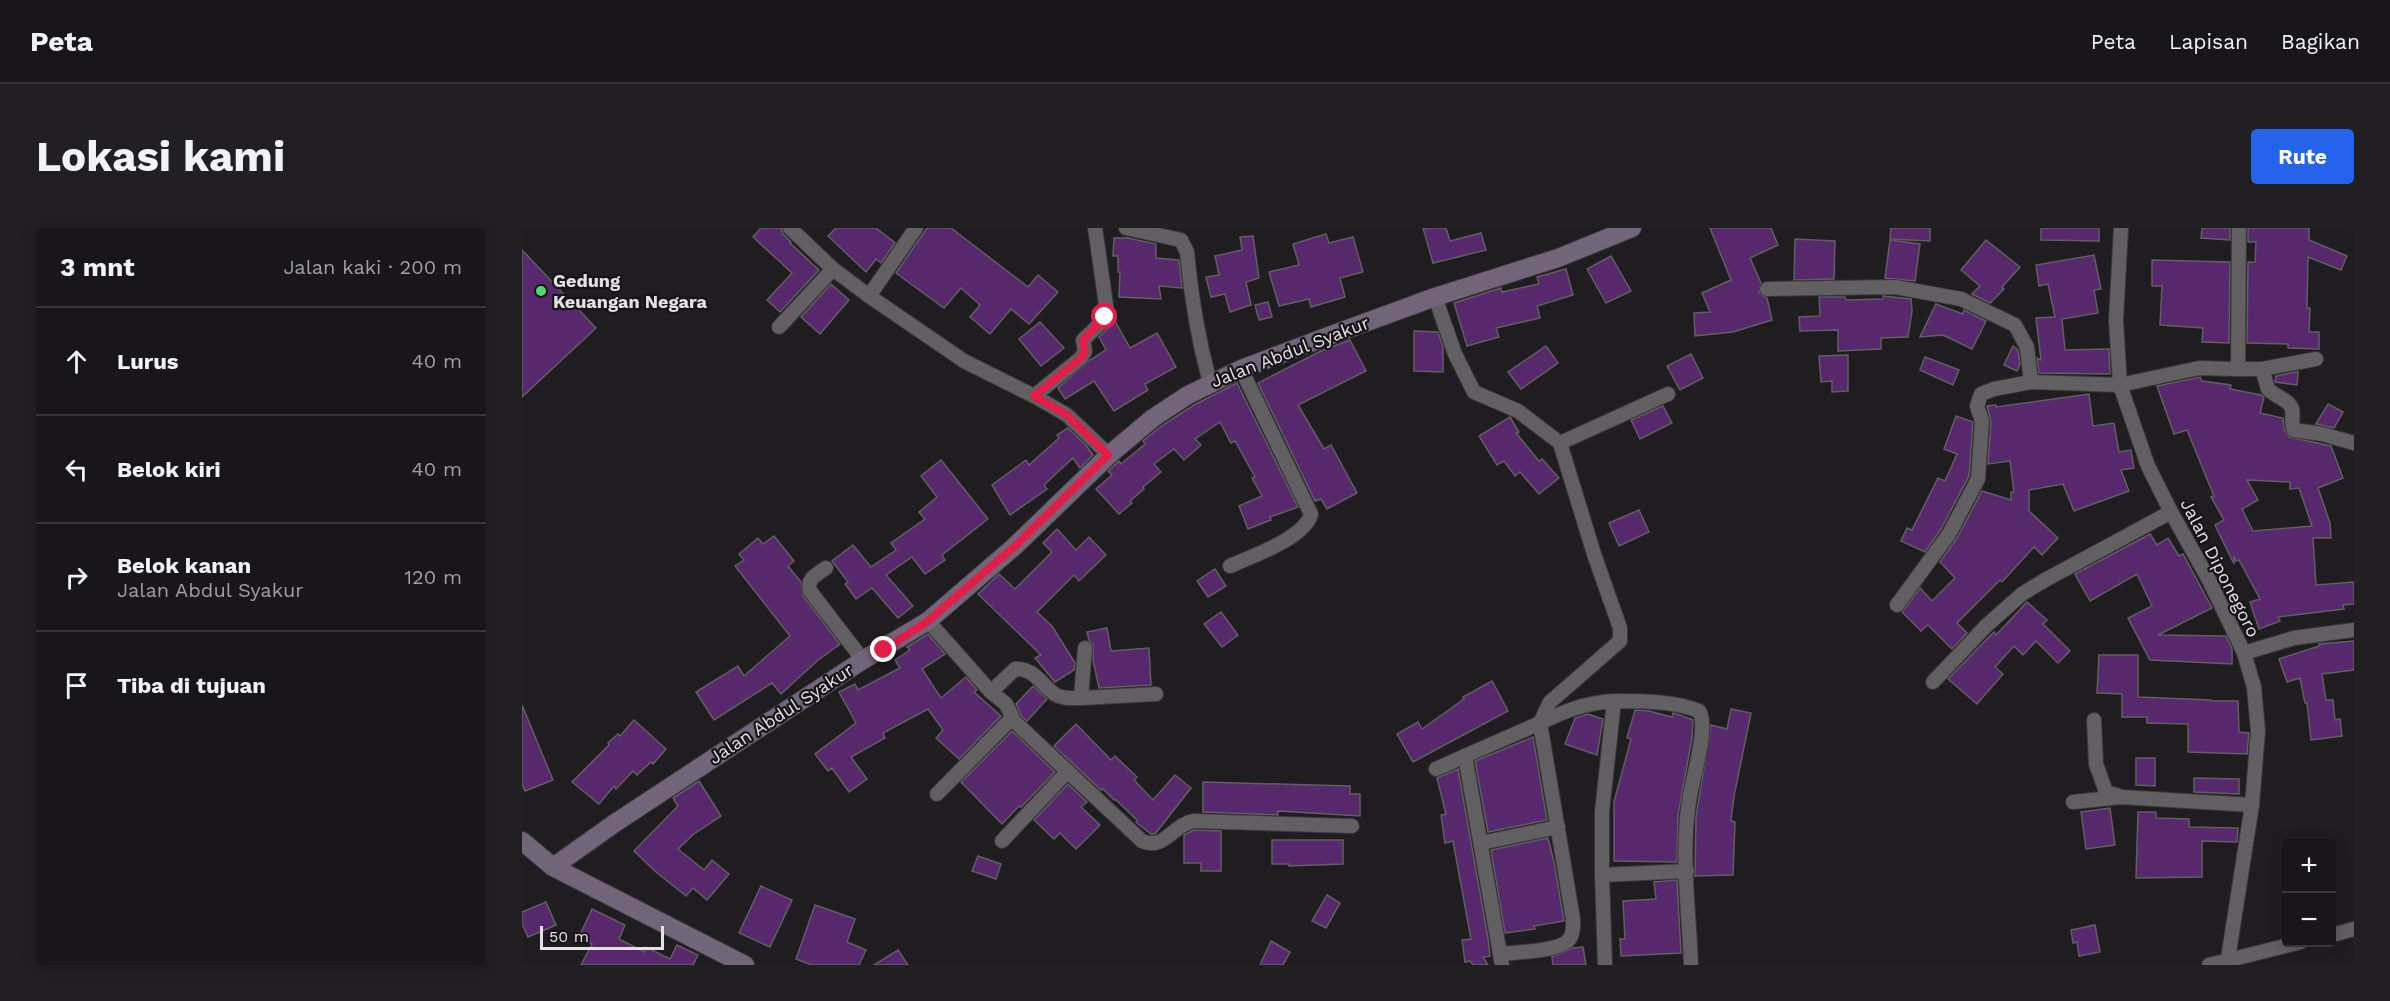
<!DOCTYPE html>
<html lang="id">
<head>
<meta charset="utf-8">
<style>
  :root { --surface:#181619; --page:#211f22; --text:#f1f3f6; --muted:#9f9fa2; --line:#363538; --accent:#2563eb }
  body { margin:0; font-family:"Work Sans",sans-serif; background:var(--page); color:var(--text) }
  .controls { position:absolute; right:18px; bottom:18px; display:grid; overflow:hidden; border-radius:6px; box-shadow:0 3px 15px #0003 }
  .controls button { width:54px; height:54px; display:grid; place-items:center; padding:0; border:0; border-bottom:2px solid var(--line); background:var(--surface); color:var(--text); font:30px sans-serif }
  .scale { position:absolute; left:18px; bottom:15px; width:124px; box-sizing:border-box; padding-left:6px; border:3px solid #e3e1e4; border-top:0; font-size:16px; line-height:21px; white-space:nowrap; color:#e3e1e4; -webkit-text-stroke:4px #171418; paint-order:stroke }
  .stop { position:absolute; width:18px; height:18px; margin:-14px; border:4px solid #e11d48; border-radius:50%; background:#fff }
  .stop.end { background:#e11d48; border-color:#fff; box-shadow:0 2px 6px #0008 }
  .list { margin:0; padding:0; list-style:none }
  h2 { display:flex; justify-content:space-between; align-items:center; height:78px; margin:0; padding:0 24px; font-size:26px }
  h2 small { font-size:20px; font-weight:400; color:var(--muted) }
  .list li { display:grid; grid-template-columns:39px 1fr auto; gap:18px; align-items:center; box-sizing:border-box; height:108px; padding:0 24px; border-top:2px solid var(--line) }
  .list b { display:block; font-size:22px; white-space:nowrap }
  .list p { margin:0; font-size:20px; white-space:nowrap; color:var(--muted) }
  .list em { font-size:20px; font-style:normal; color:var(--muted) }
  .icon { flex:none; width:33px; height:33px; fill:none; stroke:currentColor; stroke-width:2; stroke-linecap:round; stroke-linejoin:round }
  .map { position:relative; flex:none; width:1832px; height:737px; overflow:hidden; border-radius:6px }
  header { display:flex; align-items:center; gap:36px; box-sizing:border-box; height:84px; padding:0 30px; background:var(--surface); border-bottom:2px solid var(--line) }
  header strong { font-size:28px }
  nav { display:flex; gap:33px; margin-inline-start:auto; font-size:21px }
  .intro { display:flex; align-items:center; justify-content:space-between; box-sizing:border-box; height:144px; padding:0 36px }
  h1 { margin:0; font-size:42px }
  .button { padding:15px 27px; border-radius:6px; background:var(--accent); color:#fff; font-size:21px; font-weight:700 }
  main { display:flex; gap:36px; padding:0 36px }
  aside { flex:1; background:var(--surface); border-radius:6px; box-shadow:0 3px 15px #0003 }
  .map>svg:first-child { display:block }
  .building { fill:#58286c; stroke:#605e62; stroke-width:1.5; fill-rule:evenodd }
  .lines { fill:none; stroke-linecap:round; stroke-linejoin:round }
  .street-casing { stroke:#3a383b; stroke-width:16 }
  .secondary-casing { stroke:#3a383b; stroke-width:20 }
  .street { stroke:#625f63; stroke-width:14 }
  .secondary { stroke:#726479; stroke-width:18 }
  .route { stroke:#e11d48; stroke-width:8 }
  .poi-dot { fill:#53d672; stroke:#171418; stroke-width:2 }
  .labels { text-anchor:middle; stroke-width:4.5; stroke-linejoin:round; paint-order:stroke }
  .poi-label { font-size:18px; font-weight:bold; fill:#e3e1e4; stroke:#171418; text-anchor:start }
  .street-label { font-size:18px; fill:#e3e1e4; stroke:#171418 }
</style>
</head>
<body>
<header>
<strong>Peta</strong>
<nav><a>Peta</a><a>Lapisan</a><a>Bagikan</a></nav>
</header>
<div class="intro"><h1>Lokasi kami</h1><a class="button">Rute</a></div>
<main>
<aside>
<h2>3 mnt<small>Jalan kaki · 200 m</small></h2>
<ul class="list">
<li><svg class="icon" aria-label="ahead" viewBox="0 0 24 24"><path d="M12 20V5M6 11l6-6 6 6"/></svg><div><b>Lurus</b></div><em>40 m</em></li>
<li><svg class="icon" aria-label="left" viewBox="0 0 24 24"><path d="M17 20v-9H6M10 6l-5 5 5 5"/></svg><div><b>Belok kiri</b></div><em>40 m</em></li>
<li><svg class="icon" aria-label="right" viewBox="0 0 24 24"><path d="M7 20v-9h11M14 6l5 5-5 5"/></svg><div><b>Belok kanan</b><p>Jalan Abdul Syakur</p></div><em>120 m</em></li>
<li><svg class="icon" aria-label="arrive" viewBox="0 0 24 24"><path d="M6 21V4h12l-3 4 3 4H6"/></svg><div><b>Tiba di tujuan</b></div></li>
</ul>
</aside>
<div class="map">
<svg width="1832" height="737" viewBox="0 0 1832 737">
  <rect width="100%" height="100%" fill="#201d21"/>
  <g class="building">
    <path d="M239 0H259L261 6 269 14 268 15 297 42 258 84 245 72 270 45 231 9Z"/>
    <path d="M314 0H354L373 15 359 35 354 31 344 44 306 8Z"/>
    <path d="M405 0H429L506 59 516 47 536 64 507 96 489 81 468 106 448 89 458 77 439 60 422 80 374 45Z"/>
    <path d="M901 0H924L928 13 959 5 964 22 911 35Z"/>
    <path d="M1188 0H1249L1256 17 1228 30 1239 55 1237 65 1245 70 1250 92 1211 104 1173 108 1172 85 1188 84 1180 65 1209 52Z"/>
    <path d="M1369 0H1408V13L1368 11Z"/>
    <path d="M1519 0H1577V13L1519 12Z"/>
    <path d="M1680 0H1708V12L1679 10Z"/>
    <path d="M1726 0H1787V12L1825 28 1819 42 1786 29 1785 80H1788L1787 104H1797V121L1766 120V116L1725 115 1726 34H1733L1734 14H1726Z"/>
    <path d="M804 6 807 15 831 9 841 44 818 50 823 69 789 79 787 71 757 78 747 44 777 37 771 16Z"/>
    <path d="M731 8 737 50 724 54 729 77 708 84 703 66 689 69 684 49 697 47 693 28 720 22 718 9Z"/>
    <path d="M592 10H606L634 16V30L657 32 660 60 637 58 639 71 597 69 598 44H596V28H591Z"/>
    <path d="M1273 11 1313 13 1312 51 1272 52Z"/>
    <path d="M1368 12 1398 16 1393 53 1363 50Z"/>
    <path d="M1464 12 1498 39 1480 59 1482 61 1468 75 1450 66 1458 58 1439 42Z"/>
    <path d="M0 22 74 100 0 169Z"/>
    <path d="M1572 27 1579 61 1572 62 1576 85 1540 91 1543 122 1587 121 1588 146 1517 145 1515 130 1519 132 1514 90 1533 89 1526 56 1517 58 1514 37Z"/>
    <path d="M1089 28 1109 63 1084 75 1065 41Z"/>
    <path d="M1630 32 1708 34 1707 115 1680 114 1681 100 1638 97 1640 58H1630Z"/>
    <path d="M1044 41 1051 67 1015 78 1018 90 974 100 977 109 945 118 932 75 979 60 980 64 1017 56 1015 49Z"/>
    <path d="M309 56 327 72 298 106 279 89Z"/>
    <path d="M1361 68 1389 71 1390 83 1386 109 1359 110V121L1316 123V102L1278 103 1277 89 1298 88 1297 69H1323L1324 72 1361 71Z"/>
    <path d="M746 74 750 89 737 92 733 77Z"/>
    <path d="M1414 76 1441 86 1442 82 1464 93 1450 121 1421 107 1398 109Z"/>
    <path d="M593 93 608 120 635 105 654 139 623 156 626 162 592 183 572 153 543 171 536 160 568 132 584 122 577 109Z"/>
    <path d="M518 94 542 120 519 138 497 111Z"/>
    <path d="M892 103 916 104 921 119V144L892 143Z"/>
    <path d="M828 112 844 143 776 177 802 221 809 217 835 265 805 281 799 271 793 273 736 155 799 123Z"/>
    <path d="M1024 118 1036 135 999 161 986 144Z"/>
    <path d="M1491 118 1496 122 1498 136 1495 143 1482 137Z"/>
    <path d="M1169 126 1181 150 1158 162 1145 138Z"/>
    <path d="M1326 127V163L1310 164V153L1299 154 1297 128Z"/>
    <path d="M1403 129 1437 142 1431 157 1398 142Z"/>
    <path d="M1773 144H1776L1775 157 1753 154 1754 148Z"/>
    <path d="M1678 149 1680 153 1709 157 1708 161 1739 167 1742 169 1738 185 1761 190 1762 201 1767 209 1809 218 1821 250 1796 260 1808 295 1809 310H1791L1794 357 1832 354V376L1821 377 1822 381 1756 389 1758 393 1737 401 1728 374 1738 371 1717 332 1714 333 1712 328V336L1693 297 1702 292 1689 269 1692 268 1665 202 1652 206 1635 158ZM1725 252 1768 254V261L1777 260 1790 298 1731 303 1720 281 1736 272Z"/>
    <path d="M715 155 776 279 748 289 749 292 726 301 717 278 740 268 730 250 733 249 713 213 709 215 698 194 673 211 679 217 662 232 652 221 632 236 639 244 621 259 622 261 608 273 610 275 597 286 574 261 590 247 586 243 597 233 599 236 623 216 621 213 638 199 672 177Z"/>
    <path d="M1567 166 1571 198 1592 195 1597 224 1609 222 1612 240 1599 242 1607 263 1552 283 1541 256 1507 262V283L1536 310 1520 327 1512 319 1480 354 1478 352 1435 395 1445 405 1430 421 1406 397 1399 403 1380 384 1398 360 1410 373 1433 350 1418 334 1435 310 1460 263 1489 272V264H1492L1488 233 1466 236 1469 194 1465 178 1474 177V179Z"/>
    <path d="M1806 176 1821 184 1812 200 1794 196Z"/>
    <path d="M1141 178 1150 195 1118 211 1109 192Z"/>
    <path d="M1434 188 1451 194 1447 248 1419 301 1403 324 1379 313 1385 300 1390 302 1416 250 1423 253 1435 226 1422 221Z"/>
    <path d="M988 189 997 204 994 205 1017 233 1020 231 1037 250 1017 266 998 244 993 248 982 233 975 237 957 208Z"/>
    <path d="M546 200 564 217 571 227 558 240 551 230 522 257 525 261 488 287 470 257 504 232 507 237 537 210 535 207Z"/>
    <path d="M419 232 466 291 420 327 423 332 403 346 390 329 364 347 391 378 376 390 350 360 334 371 323 356 326 354 310 333 331 317 349 339 374 322 369 315 403 291 397 284 415 269 399 248Z"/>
    <path d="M1117 282 1127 304 1097 318 1087 295Z"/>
    <path d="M535 301 554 322 567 309 584 327 557 353 552 347 515 384 530 398 553 435 552 442 533 454 513 430 519 427 456 366 477 346 493 361 530 324 521 315Z"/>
    <path d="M1628 306 1635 317 1646 310 1657 328 1661 326 1690 380 1636 407 1704 408 1710 421V436L1628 432 1606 390 1630 378 1615 346 1568 373 1553 346Z"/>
    <path d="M252 308 272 333 266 338 279 354 281 368 318 416 295 433 259 466 250 455 192 492 174 464 216 438 222 448 268 408 213 338 222 332 217 326 236 310 241 316Z"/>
    <path d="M693 341 704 358 686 369 675 353Z"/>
    <path d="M1505 374 1525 392 1521 396 1548 423 1536 435 1514 413 1501 427 1492 418 1473 439 1481 446 1455 476 1426 451 1472 404 1474 407Z"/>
    <path d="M699 384 716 407 700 419 682 396Z"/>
    <path d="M585 400 589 423 627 420 629 457 577 460 571 432V417L567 412 565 404Z"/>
    <path d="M406 406 423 426 400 441 419 470 444 449 455 462 452 464 479 488 437 531 414 510 421 502 406 481 361 505 363 510 329 529 345 551 327 564 310 540 306 543 293 526 334 495 317 464 333 456 336 462 378 440 373 432 388 422 385 419Z"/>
    <path d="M1832 413V442L1800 446 1804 472H1811L1813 492 1818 491 1820 508 1789 512 1785 475H1783L1778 450 1765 454 1757 431 1797 418V416Z"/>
    <path d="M1577 427H1616V469L1689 472V473H1716L1717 504 1727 505 1725 526 1666 524V496L1625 495V489H1600V466L1575 465Z"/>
    <path d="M970 453 986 483 891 534 875 506 896 494 900 501 942 471 941 469Z"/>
    <path d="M511 458 525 471 505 493 499 488 494 476Z"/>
    <path d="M0 477 31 552 3 563 0 556Z"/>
    <path d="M1209 481 1229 485 1212 568 1209 593 1213 594 1211 647 1173 648 1174 589 1189 497 1205 501Z"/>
    <path d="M1113 482 1127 483 1150 489 1151 485 1155 486 1171 492 1170 510 1156 587 1155 634 1092 633V574L1109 511 1105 510Z"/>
    <path d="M1066 486 1081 491 1075 527 1043 516 1053 490Z"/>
    <path d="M112 492 144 521 131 536 129 534 115 547 111 543 94 561 92 558 77 576 50 554 87 517 86 515 96 506 98 508Z"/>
    <path d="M554 496 589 532 593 528 615 549 612 552 631 572 653 547 669 560 633 606H629L614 594 615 592 593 571 592 572 581 561 579 562 532 518Z"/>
    <path d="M490 503 533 544 499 579 497 578 480 596 439 554Z"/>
    <path d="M1011 509 1025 592 966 604 953 533Z"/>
    <path d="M1614 530H1633V558L1614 557Z"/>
    <path d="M936 541 966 710 968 728 961 729 966 737H951L948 733 943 734 940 712 949 711 931 613 923 615 919 587 924 586 915 550Z"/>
    <path d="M1672 550 1717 551V566L1672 564Z"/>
    <path d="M177 553 199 588 172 606 156 621 182 642 190 632 207 646 185 672 171 660 164 668 134 644 112 623 156 578 151 570Z"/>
    <path d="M681 554 828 558V566H838V588L756 583V587L681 584Z"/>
    <path d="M546 556 565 574 559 579 578 597 554 621 538 605 532 611 512 592Z"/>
    <path d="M1588 580 1593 617 1564 621 1559 584Z"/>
    <path d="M1616 584H1634V590L1667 591V599L1716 600 1715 614 1680 613V649L1614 650Z"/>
    <path d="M672 602 699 603V643H679V635H662V607Z"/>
    <path d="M1026 610 1032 634 1042 693 1012 698 1013 701 983 705 969 622Z"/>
    <path d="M750 612H821V636L767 638V636H750Z"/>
    <path d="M456 628 479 636 474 651 450 643Z"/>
    <path d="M1155 652 1159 725 1099 728 1098 711H1103L1101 673 1134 671 1132 654Z"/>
    <path d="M239 658 270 672 248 719 217 705Z"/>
    <path d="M805 667 818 675 804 700 790 693Z"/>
    <path d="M24 674 34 697 6 709 0 696V684Z"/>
    <path d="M293 677 333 691 325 714 344 722 337 737H290L274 731Z"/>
    <path d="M70 681 103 697 97 711 122 724 124 719 148 731 155 717 176 727 171 737H59L70 716 57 709Z"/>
    <path d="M1573 697 1578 724 1557 728 1555 714 1551 715 1549 702Z"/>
    <path d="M749 713 768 724 761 737H738Z"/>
    <path d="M1061 719 1064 737H1031L1030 729 1051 720Z"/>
    <path d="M376 722 386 737H352Z"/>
  </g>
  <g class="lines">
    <g class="street-casing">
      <g id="street">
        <path d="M268 0 311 41 347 68 442 133 512 168 545 187 587 227"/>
        <path d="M604 0 659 12 665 24C669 69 676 111 688 155"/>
        <path d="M1599 0 1594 92 1598 157 1626 238 1649 284 1687 352 1722 425 1732 459 1736 503 1730 577 1705 737"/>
        <path d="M1245 61 1373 59 1439 71 1493 97 1505 119 1509 154"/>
        <path d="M347 68 394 0"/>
        <path d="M913 69 933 126 952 164 996 183 1038 215 1072 326 1098 400V413L1028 474 1018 495"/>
        <path d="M257 99 311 41"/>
        <path d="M1716 141H1740L1794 131"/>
        <path d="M1740 141 1746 161C1752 168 1768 172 1770 181 1772 189 1768 194 1772 202L1800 206 1832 215"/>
        <path d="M512 168 559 130 563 123 561 112 581 93 584 85V77L573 0"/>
        <path d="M1038 215 1146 166"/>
        <path d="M708 338C730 328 783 310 789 286L719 141"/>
        <path d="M304 340C295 346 284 351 288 363L341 432"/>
        <path d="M1375 377 1427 306 1456 251 1460 193 1455 178 1459 166 1472 161 1509 154 1598 157 1677 140 1716 141 1717 0"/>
        <path d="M406 393 469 464 484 476 492 493 620 613C643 623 651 596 672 593L830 598"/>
        <path d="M1722 425 1772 410 1832 402"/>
        <path d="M1411 454 1464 398 1500 366 1523 352 1649 284"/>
        <path d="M469 464 493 441C513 440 519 457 534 467 541 471 550 470 559 470L563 420"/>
        <path d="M559 470 634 466"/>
        <path d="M1572 492 1574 536 1584 564 1597 568"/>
        <path d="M1018 495C1045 482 1063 475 1092 473"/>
        <path d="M943 528 1018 495 1051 691C1051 697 1052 704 1048 710 1041 724 994 724 978 726"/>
        <path d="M914 541 943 528 980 737"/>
        <path d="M415 566 490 490"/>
        <path d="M1551 574 1599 569 1730 577"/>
        <path d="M480 613 546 543"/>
        <path d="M959 615 1036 599"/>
        <path d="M1080 647V584L1092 473C1119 473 1152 473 1177 483 1187 497 1171 549 1168 568 1158 622 1167 682 1169 737"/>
        <path d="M1810 707 1832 701"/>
        <path d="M1083 737 1080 647 1165 643"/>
        <path d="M1687 737 1779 714"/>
      </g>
    </g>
    <g class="secondary-casing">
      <g id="secondary">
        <path d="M0 613 31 639 223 737"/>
        <path d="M31 639 93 595 341 432 406 393 493 318 587 227 631 190 666 167 719 141 812 106 913 69 1036 30 1110 0"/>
      </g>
    </g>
    <use href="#street" class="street"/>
    <use href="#secondary" class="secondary"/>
  </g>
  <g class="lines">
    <path class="route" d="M362 422 406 393 493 318 586 227 545 187 512 168 559 130 563 123 561 112 583 89"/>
  </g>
  <circle class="poi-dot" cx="19" cy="63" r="6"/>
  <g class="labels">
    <g class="poi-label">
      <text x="31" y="59">Gedung<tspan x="31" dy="21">Keuangan Negara</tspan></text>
    </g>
    <g class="street-label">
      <text transform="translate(768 124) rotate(-21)" y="6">Jalan Abdul Syakur</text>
      <text transform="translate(1698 340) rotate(63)" y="6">Jalan Diponegoro</text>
      <text transform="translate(259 486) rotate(-33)" y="6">Jalan Abdul Syakur</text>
    </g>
  </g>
</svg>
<div class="controls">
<button>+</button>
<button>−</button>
</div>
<div class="scale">50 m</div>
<div class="stop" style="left:583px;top:89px"></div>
<div class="stop end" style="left:362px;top:422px"></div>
</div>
</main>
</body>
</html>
